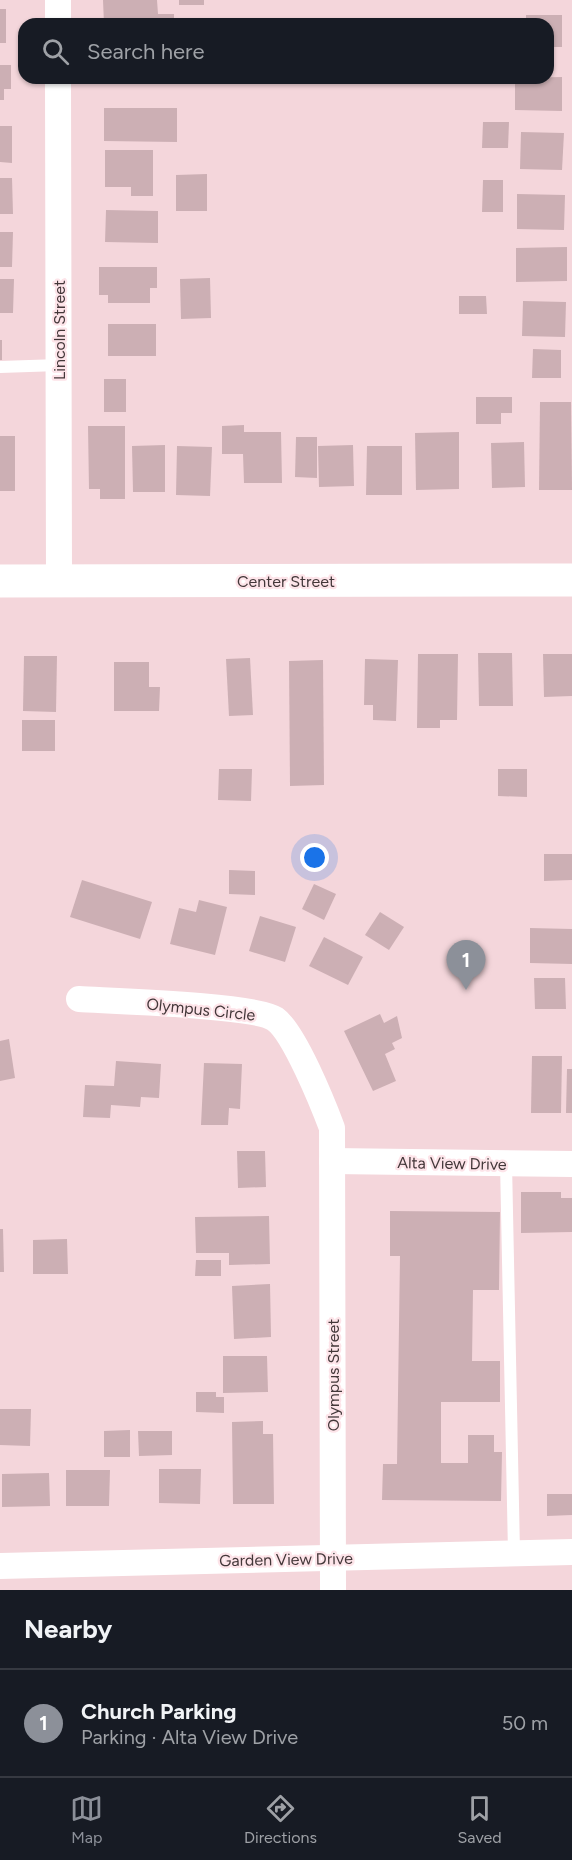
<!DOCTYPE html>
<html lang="en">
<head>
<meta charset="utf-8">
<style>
  :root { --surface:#171b24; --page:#242831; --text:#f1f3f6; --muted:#9ea1a6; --line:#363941; --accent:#8c9099 }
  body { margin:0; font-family:Figtree,sans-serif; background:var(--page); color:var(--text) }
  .you { position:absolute; left:315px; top:858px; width:21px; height:21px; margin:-15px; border:4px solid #fff; border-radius:50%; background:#1a73e8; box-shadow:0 0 0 9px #1a73e833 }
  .badge { display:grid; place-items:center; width:39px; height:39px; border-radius:50%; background:var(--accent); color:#fff; font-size:20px; font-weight:700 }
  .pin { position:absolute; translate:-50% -50px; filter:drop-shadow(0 2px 3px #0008) }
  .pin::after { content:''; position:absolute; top:32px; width:21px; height:18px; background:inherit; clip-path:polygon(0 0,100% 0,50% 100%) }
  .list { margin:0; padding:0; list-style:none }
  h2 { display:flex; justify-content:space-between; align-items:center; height:78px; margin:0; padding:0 24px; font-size:26px }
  h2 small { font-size:20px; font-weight:400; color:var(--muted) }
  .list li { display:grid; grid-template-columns:39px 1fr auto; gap:18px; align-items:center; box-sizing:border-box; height:108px; padding:0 24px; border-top:2px solid var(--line) }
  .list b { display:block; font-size:22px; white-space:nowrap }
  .list p { margin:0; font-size:20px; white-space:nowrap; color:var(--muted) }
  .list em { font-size:20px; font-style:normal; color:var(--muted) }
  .icon { flex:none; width:33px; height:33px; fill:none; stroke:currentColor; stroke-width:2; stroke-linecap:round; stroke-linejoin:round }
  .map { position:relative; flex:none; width:572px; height:1590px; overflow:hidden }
  .search { position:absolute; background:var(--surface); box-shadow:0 2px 4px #0004; left:18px; right:18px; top:18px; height:66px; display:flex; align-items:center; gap:15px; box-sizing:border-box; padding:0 21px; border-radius:18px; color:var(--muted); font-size:22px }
  .sheet { height:186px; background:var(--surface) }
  nav { display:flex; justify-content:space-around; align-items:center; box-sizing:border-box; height:84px; border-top:2px solid var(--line); background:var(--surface); font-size:16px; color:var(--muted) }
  nav a { display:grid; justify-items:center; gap:3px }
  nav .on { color:var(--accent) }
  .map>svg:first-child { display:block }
  .building { fill:#ccafb4 }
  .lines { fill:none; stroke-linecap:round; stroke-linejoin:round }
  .service { stroke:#fff; stroke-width:12 }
  .minor { stroke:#fff; stroke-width:26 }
  .secondary { stroke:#fff; stroke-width:33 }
  .labels { text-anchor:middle; stroke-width:4.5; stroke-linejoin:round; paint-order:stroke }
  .street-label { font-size:16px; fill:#433739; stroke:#fde4e9 }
</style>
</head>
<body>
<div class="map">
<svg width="572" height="1590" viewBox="0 0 572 1590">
  <rect width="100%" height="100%" fill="#f4d6db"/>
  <g class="building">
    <path d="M103 0H157L158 14H174V24H104Z"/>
    <rect x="179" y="0" width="25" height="5"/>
    <rect x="0" y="9" width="6" height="34"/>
    <path d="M526 15H562V47H548V24H526Z"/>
    <path d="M0 65H11V89H4V100H0Z"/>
    <path d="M562 77V111L515 110V78Z"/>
    <rect x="105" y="78" width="64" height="3"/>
    <path d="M104 108H177V142L104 141Z"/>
    <path d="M483 122H509L508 148H482Z"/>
    <path d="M0 126H12V163L0 162Z"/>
    <path d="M521 132 564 133 562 170 520 169Z"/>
    <path d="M105 150H153V196H131V187H105Z"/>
    <path d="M207 174V211H176V175Z"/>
    <path d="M0 178H12L13 214H0Z"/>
    <path d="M483 180H503V212H482Z"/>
    <path d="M517 194 565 195 564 230 517 229Z"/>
    <path d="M106 210 158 211V243L105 242Z"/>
    <path d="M0 232H13L12 267H0Z"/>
    <path d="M567 247V281L516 282V248Z"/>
    <path d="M99 267H157V288H150V303H108V295H99Z"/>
    <path d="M210 278 211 318 181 319 180 279Z"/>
    <path d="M0 279H14L13 313H0Z"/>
    <path d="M459 296H486L487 314H459Z"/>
    <path d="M523 301 566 302 565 337 522 336Z"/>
    <rect x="108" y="324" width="48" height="32"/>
    <rect x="0" y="340" width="2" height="20"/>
    <path d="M533 349 561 350V378H532Z"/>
    <rect x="104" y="379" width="22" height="33"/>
    <path d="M476 397H512V413H501V424H476Z"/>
    <path d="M540 402H571L572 490H539Z"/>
    <path d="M244 425V432H281L282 483H244L243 454H222V426Z"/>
    <path d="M88 426H125V499H100V489H89Z"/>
    <path d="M459 432V489L416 490 415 433Z"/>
    <rect x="0" y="436" width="15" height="55"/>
    <path d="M296 437H317V478L295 477Z"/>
    <path d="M524 442 525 487 492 488 491 443Z"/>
    <path d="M165 445V492H133L132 446Z"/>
    <path d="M353 445 354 486 319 487 318 446Z"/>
    <path d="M177 446 212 447 210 496 176 495Z"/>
    <path d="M367 446H402V495H366Z"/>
    <path d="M478 653H512L513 706H479Z"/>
    <path d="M418 654H458L457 720H440V728H417Z"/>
    <path d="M543 654H572V696L544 697Z"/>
    <path d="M24 656H57L56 712 23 711Z"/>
    <path d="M250 658 253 715 229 716 226 659Z"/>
    <path d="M365 659 398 660 396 721 373 720V705H364Z"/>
    <path d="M323 660 324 785 290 786 289 661Z"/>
    <path d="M114 662H149V687H160L159 711H114Z"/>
    <rect x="22" y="720" width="33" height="31"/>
    <path d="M219 769H252L251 801 218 800Z"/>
    <path d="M498 769H527V797L498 796Z"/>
    <path d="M544 854H572V880L544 881Z"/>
    <path d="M229 870 255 871V895L229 894Z"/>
    <path d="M82 880 152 902 140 939 70 917Z"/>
    <path d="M314 884 336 894 324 920 302 909Z"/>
    <path d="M199 900 227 907 215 955 170 944 179 908 196 912Z"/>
    <path d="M380 912 404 927 389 950 365 935Z"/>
    <path d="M260 916 296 927 285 962 249 951Z"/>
    <path d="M530 928 572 929V964L530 963Z"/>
    <path d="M324 937 363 957 348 985 309 966Z"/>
    <path d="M534 978H565L566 1009H535Z"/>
    <path d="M380 1014 384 1023 397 1016 402 1038 392 1043 395 1049 385 1054 396 1081 373 1091 344 1031Z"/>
    <path d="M9 1039 15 1078 0 1081V1041Z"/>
    <path d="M532 1056H562L561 1113H531Z"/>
    <path d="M116 1061 161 1064 159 1098 141 1097 140 1107 111 1105 110 1118 83 1117 85 1085 114 1086Z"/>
    <path d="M204 1063 242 1064 240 1109 229 1108 228 1125H201Z"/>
    <path d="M567 1069H572V1113H566Z"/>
    <path d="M237 1151H265L266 1187 238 1188Z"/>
    <path d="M521 1192H561V1198H572V1232L521 1233Z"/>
    <path d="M390 1211 500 1212 499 1290H473L472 1361H500V1402H441V1463H468V1435H494V1452H502L501 1501 382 1500 383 1464H397L400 1256H390Z"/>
    <path d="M269 1216 270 1264 229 1265V1253H196L195 1217Z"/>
    <path d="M0 1229H3L4 1272H0Z"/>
    <path d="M67 1239 68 1274H33V1240Z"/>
    <path d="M196 1260H221V1276H195Z"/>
    <path d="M270 1284 271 1337 234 1339 232 1286Z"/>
    <path d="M223 1356H267L268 1392 223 1393Z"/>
    <path d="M196 1392H216V1397H224V1413L196 1412Z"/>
    <path d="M0 1409H31L30 1446 0 1445Z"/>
    <path d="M263 1421V1434H273L274 1504H233L232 1422Z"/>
    <path d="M130 1430V1457H104V1431Z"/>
    <path d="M138 1431H172V1455L139 1456Z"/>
    <path d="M159 1469H201L200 1504 159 1503Z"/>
    <path d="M66 1470H110L109 1506H66Z"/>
    <path d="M49 1473 50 1506 2 1507V1474Z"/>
    <path d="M547 1494H572V1515L547 1516Z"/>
  </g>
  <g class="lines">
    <g class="service">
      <path d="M0 367 59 365"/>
      <path d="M506 1163 514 1553"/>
    </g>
    <g class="minor">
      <path d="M58 0V24"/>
      <path d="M58 78 59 581"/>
      <path d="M79 999C112 1001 255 1005 275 1019 294 1032 323 1104 332 1128L333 1590"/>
      <path d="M332 1161 572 1164"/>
      <path d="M0 1566 572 1552"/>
    </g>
    <path class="secondary" d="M0 581 572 580"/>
  </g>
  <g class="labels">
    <g class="street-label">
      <text transform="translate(59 330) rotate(-90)" y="6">Lincoln Street</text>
      <text x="286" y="587">Center Street</text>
      <text transform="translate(201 1009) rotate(6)" y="6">Olympus Circle</text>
      <text transform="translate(452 1163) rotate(1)" y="6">Alta View Drive</text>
      <text transform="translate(333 1375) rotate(-90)" y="6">Olympus Street</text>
      <text transform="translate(286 1559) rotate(-1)" y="6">Garden View Drive</text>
    </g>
  </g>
</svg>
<div class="you"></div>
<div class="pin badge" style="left:466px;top:990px">1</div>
<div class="search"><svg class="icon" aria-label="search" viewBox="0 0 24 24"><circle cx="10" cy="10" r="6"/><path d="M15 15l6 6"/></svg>Search here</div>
</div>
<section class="sheet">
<h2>Nearby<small></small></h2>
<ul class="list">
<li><span class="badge">1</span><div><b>Church Parking</b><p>Parking · Alta View Drive</p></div><em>50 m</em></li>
</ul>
</section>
<nav>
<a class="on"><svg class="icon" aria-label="map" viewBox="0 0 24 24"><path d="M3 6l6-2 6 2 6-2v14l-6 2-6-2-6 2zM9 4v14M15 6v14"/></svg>Map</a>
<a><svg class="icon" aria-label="directions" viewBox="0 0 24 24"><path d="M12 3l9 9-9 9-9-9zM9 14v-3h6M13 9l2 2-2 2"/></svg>Directions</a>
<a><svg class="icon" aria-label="saved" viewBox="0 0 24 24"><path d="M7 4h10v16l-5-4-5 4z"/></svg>Saved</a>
</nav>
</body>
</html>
